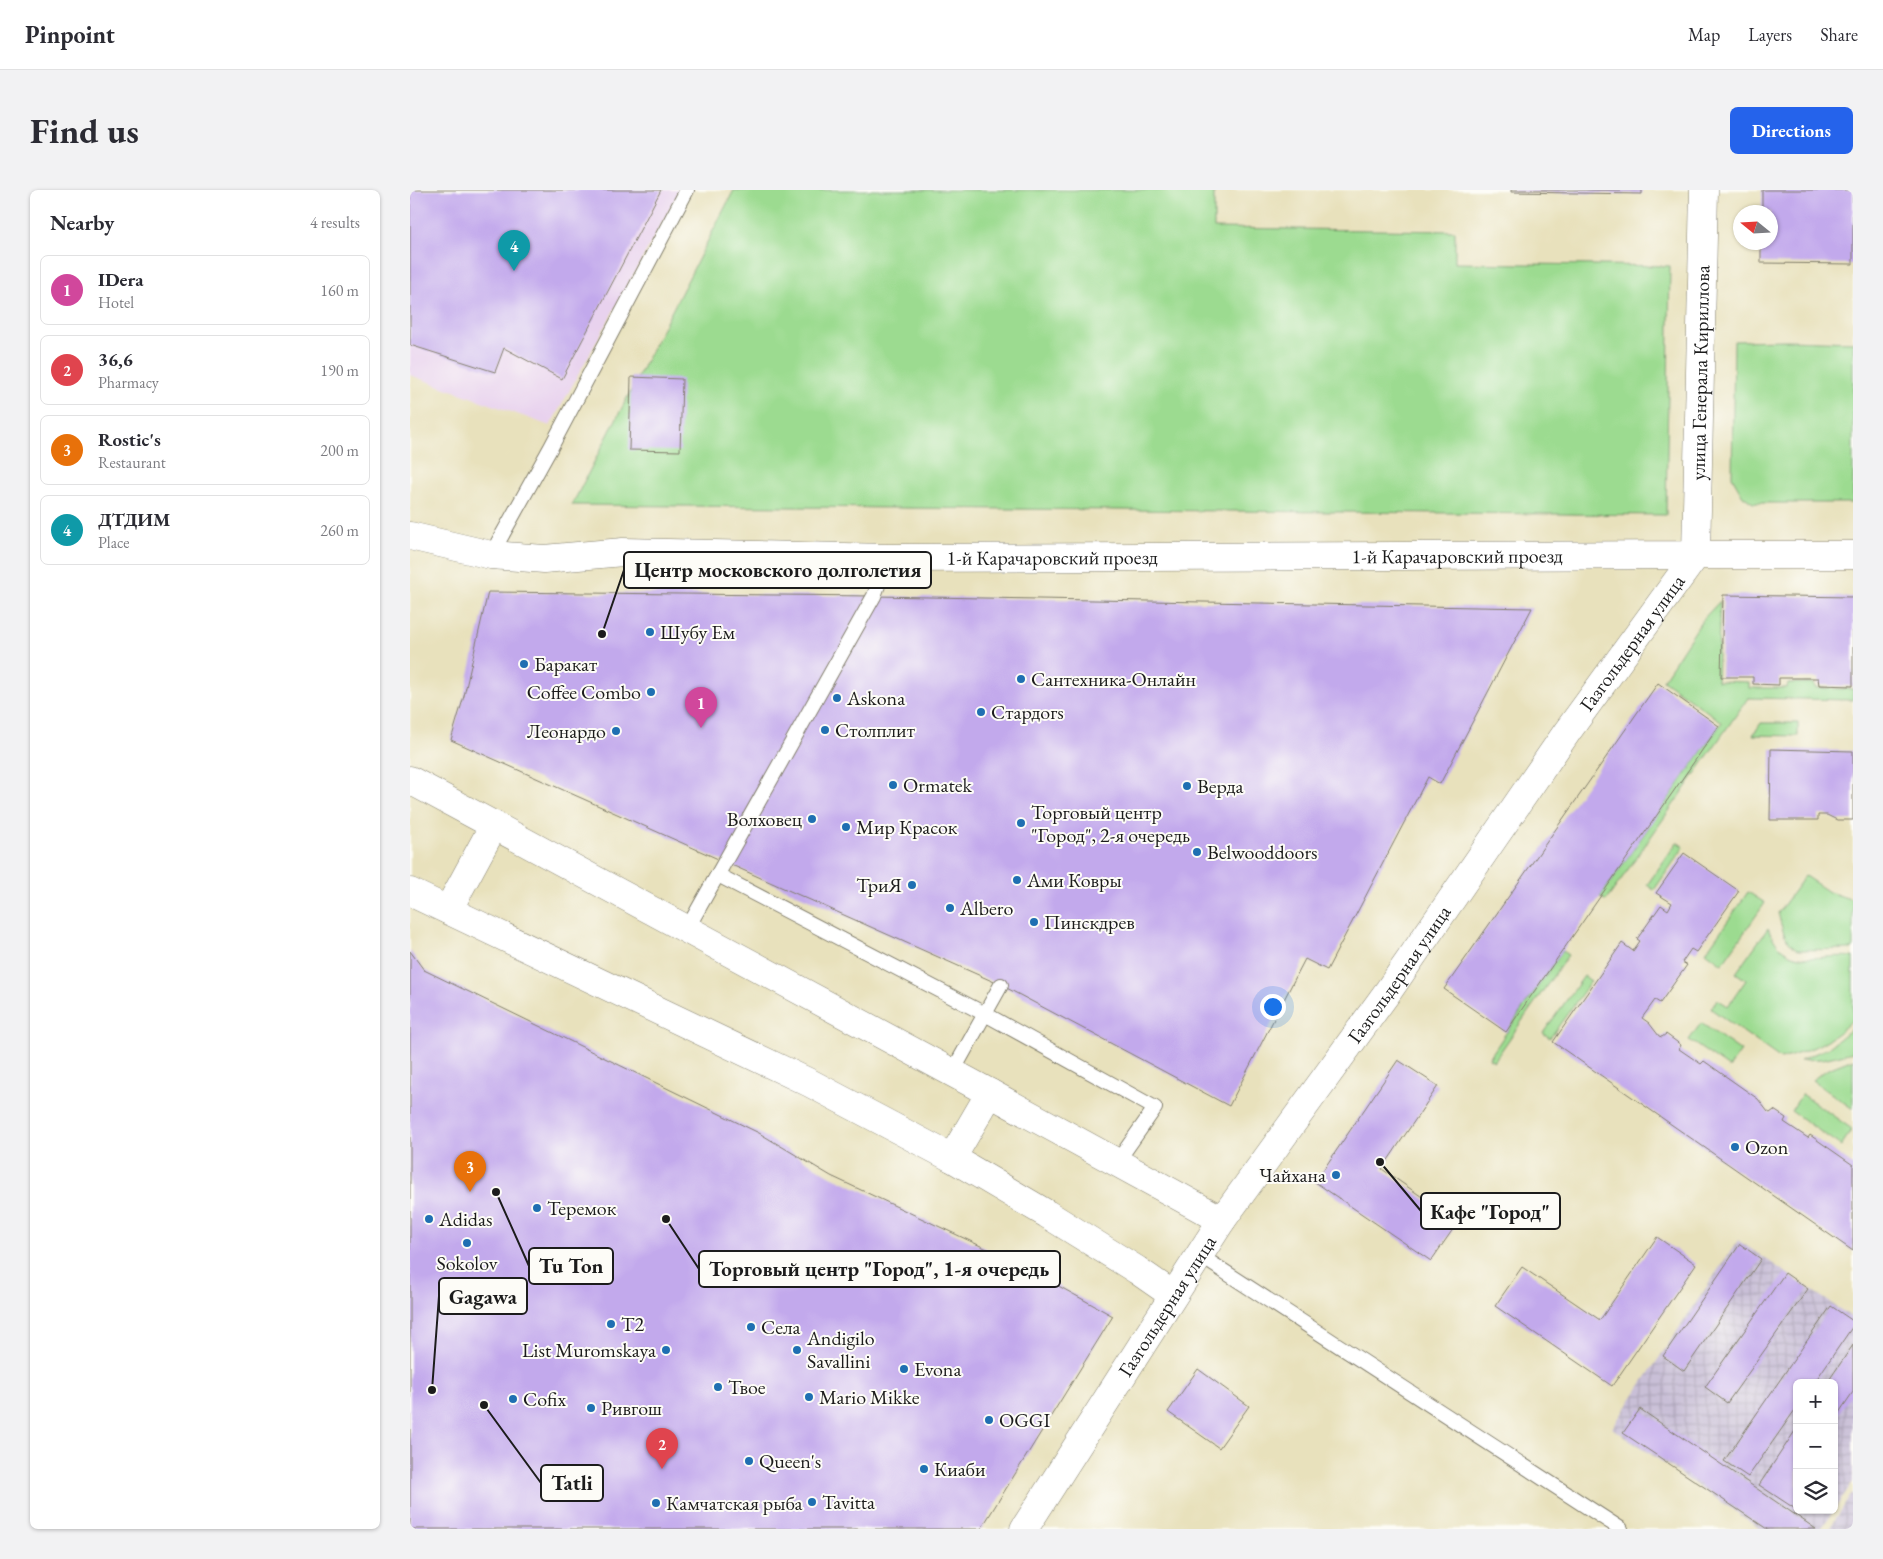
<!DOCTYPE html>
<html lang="en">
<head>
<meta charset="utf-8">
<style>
  :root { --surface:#fff; --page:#f2f2f3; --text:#2b2b33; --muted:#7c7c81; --line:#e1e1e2; --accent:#2563eb }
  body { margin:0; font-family:"EB Garamond",serif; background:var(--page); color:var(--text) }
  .controls { position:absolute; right:15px; bottom:15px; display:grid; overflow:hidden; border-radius:8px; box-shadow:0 1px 4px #0004 }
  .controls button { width:45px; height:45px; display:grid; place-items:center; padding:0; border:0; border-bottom:1px solid var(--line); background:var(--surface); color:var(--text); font:25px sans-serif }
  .compass { position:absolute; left:1323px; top:15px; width:45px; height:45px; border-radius:50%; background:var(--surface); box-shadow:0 1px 4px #0004; rotate:288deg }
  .you { position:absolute; left:862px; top:816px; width:18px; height:18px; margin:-12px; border:4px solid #fff; border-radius:50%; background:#1a73e8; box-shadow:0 0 0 8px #1a73e833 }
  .badge { display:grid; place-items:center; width:32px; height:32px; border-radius:50%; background:var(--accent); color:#fff; font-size:16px; font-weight:700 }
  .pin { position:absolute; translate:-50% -41px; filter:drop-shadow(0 1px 2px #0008) }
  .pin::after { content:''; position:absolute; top:26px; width:18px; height:15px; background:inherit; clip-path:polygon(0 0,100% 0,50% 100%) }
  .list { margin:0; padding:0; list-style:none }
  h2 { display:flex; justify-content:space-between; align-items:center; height:65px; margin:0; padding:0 20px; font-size:21px }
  h2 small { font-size:16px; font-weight:400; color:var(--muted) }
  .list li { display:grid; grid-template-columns:32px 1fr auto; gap:15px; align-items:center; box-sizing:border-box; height:70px; margin:0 10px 10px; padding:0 10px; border:1px solid var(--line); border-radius:8px }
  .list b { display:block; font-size:19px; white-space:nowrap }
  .list p { margin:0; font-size:16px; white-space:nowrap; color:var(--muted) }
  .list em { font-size:16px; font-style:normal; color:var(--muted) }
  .icon { flex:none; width:28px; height:28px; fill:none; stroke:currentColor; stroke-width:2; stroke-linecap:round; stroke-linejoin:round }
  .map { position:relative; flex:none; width:1443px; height:1339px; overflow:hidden; border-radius:8px }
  header { display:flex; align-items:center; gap:30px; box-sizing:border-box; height:70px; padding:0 25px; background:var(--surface); border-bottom:1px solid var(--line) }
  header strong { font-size:24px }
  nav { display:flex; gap:28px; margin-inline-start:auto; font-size:18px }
  .intro { display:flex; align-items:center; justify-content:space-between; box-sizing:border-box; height:120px; padding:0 30px }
  h1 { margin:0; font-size:35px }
  .button { padding:12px 22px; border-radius:8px; background:var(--accent); color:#fff; font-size:18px; font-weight:700 }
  main { display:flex; gap:30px; padding:0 30px }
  aside { flex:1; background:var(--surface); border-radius:8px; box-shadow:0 1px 4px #0004 }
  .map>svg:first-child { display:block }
  .built { fill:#e8d2ee }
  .industrial { fill:url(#industrial-grid) }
  .green { fill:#9cdb90; stroke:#5c7c56 }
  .building { fill:#c2a9ec }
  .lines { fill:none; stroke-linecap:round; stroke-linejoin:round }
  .lane-casing { stroke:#827e6c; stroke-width:16 }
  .street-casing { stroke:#827e6c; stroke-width:29 }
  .secondary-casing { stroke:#827e6c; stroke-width:29 }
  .lane { stroke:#fff; stroke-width:14 }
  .street { stroke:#fff; stroke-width:28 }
  .secondary { stroke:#fff; stroke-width:28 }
  .poi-dot { fill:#1f6fb2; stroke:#fdfcf7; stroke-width:2 }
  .labels { text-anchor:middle; stroke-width:4; stroke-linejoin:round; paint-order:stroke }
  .street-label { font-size:20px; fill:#1c1c1c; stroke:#fdfcf7 }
  .poi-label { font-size:20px; fill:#1c1c1c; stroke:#fdfcf7; text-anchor:start }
  .leader { fill:none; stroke:#1c1c1c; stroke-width:2 }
  .callout-dot { fill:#1c1c1c; stroke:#fdfcf7; stroke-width:2 }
  .callout { fill:#fdfcf7; stroke:#1c1c1c; stroke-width:2 }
  .callout-label { font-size:21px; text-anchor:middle; font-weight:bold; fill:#1c1c1c }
</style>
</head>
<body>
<header>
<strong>Pinpoint</strong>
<nav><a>Map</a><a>Layers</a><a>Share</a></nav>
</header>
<div class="intro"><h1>Find us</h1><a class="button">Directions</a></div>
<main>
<aside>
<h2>Nearby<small>4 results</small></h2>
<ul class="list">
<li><span class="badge" style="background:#d1479c">1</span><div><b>IDera</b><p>Hotel</p></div><em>160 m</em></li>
<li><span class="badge" style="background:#e0444e">2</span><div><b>36,6</b><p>Pharmacy</p></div><em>190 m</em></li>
<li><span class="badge" style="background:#e8710a">3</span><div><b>Rostic's</b><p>Restaurant</p></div><em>200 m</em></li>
<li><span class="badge" style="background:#0f9aa8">4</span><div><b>ДТДИМ</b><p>Place</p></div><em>260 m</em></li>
</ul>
</aside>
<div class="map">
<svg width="1443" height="1339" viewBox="0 0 1443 1339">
  <defs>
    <pattern id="industrial-grid" width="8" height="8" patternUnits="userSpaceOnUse" patternTransform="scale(1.25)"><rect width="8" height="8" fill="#c9bfd7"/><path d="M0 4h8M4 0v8" fill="none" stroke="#aca4b8"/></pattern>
  </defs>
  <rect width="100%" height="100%" fill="#fdfcf7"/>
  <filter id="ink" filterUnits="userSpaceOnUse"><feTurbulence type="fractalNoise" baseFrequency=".02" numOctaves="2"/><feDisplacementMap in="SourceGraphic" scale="10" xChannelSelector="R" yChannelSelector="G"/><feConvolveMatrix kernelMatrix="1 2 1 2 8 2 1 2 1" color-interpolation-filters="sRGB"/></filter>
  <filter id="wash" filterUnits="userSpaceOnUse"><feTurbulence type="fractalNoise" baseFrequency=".0096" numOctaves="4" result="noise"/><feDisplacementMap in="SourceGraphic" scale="20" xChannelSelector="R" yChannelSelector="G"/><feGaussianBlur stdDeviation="1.12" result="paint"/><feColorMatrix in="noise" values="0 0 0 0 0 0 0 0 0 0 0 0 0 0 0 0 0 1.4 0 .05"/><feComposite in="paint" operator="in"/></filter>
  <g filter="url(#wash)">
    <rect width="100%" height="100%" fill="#e8e1bc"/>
    <path class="built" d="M0 0H270L140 236 0 185Z"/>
    <g class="industrial">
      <path d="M1328 1050 1443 1128V1292L1424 1320V1193H1387V1320H1424L1411 1339H1351L1202 1238Z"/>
      <path d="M1443 1302V1339H1419Z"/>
    </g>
    <g class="green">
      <path d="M324 0H804V38L1045 41V73L1260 76 1256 325 162 315Z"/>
      <path d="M1378 150 1443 152V313H1343L1333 306 1322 287 1324 151Z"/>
      <path d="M1310 411 1307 491 1339 492V498H1377L1378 493H1404L1405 498 1443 499V510L1338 508 1196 711 1190 707 1312 532 1253 490 1293 429Z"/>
      <path d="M1351 533H1388V546L1343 545Z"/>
      <path d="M1267 652 1274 657 1244 700 1237 695Z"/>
      <path d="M1395 686 1419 702 1443 710V759L1389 760C1374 753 1372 737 1368 723Z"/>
      <path d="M1338 702 1355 713 1312 774 1296 762Z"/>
      <path d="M1358 738C1376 782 1408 763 1443 767V829C1423 851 1399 861 1371 869L1301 819 1307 809 1318 816 1336 790 1326 783Z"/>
      <path d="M1152 761 1158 765 1084 871 1079 868Z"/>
      <path d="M1174 786 1181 791 1140 848 1133 843Z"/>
      <path d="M1291 833 1331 861 1319 878 1279 850Z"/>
      <path d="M1443 838V862L1413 869 1390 870 1418 858Z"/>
      <path d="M1443 869V919L1402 890 1418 879Z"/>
      <path d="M1392 904 1442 939 1431 956 1381 921Z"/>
    </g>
    <g id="blocks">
      <g class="building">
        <path d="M0 0H251L152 189 94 158 85 182 0 155Z"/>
        <path d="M1101 0H1232V4L1101 2Z"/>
        <path d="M1352 0H1443V74L1351 73V52H1360V22H1352Z"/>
        <path d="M221 187 272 189 270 261 219 260Z"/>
        <path d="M78 402 464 406 1122 418 1030 594 1018 587 917 780 895 769 819 916 591 795 41 550 54 506Z"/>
        <path d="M1313 405 1443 407V496L1409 495 1408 488H1369V495L1343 494V487H1311Z"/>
        <path d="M1248 493 1309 536 1096 842 1034 799Z"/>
        <path d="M1361 559 1443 561V630H1427L1417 625H1408V630H1360Z"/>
        <path d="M1274 663 1329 701 1286 762 1281 759 1272 772 1277 775 1250 813 1245 810 1232 828 1239 833 1249 846 1252 847 1256 844 1271 855 1269 859 1291 874 1294 871 1348 909 1358 922 1360 923 1364 920 1376 928 1374 932 1398 948 1400 945 1443 975V1061L1143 852 1212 753 1223 761 1230 751 1227 749 1251 715 1258 720 1262 713 1246 703Z"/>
        <path d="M0 761 14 780 349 943 421 986 605 1072 703 1126 571 1339H0Z"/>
        <path d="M988 870 1028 896 972 979 1048 1032 1021 1071 905 992Z"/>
        <path d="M1247 1047 1286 1074 1202 1196 1085 1116 1112 1077 1190 1130Z"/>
        <path d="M1330 1054 1351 1069 1274 1181 1253 1166Z"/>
        <path d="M1375 1083 1398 1099 1317 1213 1295 1197Z"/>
        <path d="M1421 1116 1443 1131V1136L1404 1193H1387V1217L1338 1287 1314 1271Z"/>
        <path d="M1443 1155V1202L1424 1230V1193H1417Z"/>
        <path d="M788 1179 839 1216 809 1258 758 1222Z"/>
        <path d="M1230 1219 1406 1339H1357L1213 1243Z"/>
        <path d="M1387 1238V1320L1349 1295Z"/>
      </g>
    </g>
  </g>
  <g filter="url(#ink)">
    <use href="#blocks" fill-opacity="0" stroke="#827e6c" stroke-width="1"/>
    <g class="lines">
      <g class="lane-casing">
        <g id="lane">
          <path d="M81 365 141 257 277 0"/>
          <path d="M308 685 575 824 745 918 707 972"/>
          <path d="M277 739 464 406 478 368"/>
          <path d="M542 883 591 795"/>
          <path d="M789 1065 1211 1339"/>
        </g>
      </g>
      <g class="street-casing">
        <g id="street">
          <path id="s1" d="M0 346 81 365 134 369 213 362 478 368 1286 365 1294 0"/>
          <path d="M0 590 580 903 812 1030"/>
          <path d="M38 720 84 635"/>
          <path d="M542 968 580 903"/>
        </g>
      </g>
      <g class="secondary-casing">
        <g id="secondary">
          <path d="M0 702 400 893 542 968 637 1024 727 1080 763 1105"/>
          <path id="s2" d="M614 1339 812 1030 979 800 1157 542 1286 365H1443"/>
        </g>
      </g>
      <use href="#lane" class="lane"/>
      <use href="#street" class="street"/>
      <use href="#secondary" class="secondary"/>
    </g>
  </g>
  <g class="poi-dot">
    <circle cx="240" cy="442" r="5"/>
    <circle cx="114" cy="474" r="5"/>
    <circle cx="611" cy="489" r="5"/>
    <circle cx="241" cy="502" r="5"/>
    <circle cx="427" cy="508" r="5"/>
    <circle cx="571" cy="522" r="5"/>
    <circle cx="415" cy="540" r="5"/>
    <circle cx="206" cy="541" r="5"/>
    <circle cx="483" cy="595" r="5"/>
    <circle cx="777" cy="596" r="5"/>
    <circle cx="402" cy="629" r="5"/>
    <circle cx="611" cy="633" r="5"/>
    <circle cx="436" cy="637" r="5"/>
    <circle cx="787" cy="662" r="5"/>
    <circle cx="607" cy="690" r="5"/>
    <circle cx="502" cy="695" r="5"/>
    <circle cx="540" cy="718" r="5"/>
    <circle cx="624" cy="732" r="5"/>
    <circle cx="1325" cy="957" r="5"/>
    <circle cx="926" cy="985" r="5"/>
    <circle cx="127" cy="1018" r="5"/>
    <circle cx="19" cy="1029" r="5"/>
    <circle cx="57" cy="1053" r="5"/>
    <circle cx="201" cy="1134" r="5"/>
    <circle cx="341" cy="1137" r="5"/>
    <circle cx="256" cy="1160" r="5"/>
    <circle cx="387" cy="1160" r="5"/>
    <circle cx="494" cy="1179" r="5"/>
    <circle cx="308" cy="1197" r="5"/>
    <circle cx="399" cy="1207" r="5"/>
    <circle cx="103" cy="1209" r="5"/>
    <circle cx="181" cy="1218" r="5"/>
    <circle cx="579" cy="1230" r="5"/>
    <circle cx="339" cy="1271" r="5"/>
    <circle cx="514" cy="1279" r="5"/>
    <circle cx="402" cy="1312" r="5"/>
    <circle cx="246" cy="1313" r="5"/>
  </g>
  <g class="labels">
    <g class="street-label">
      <text dy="7" stroke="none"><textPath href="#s1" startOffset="1471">улица Генерала Кириллова</textPath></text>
      <text dy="7" stroke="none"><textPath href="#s1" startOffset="1050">1-й Карачаровский проезд</textPath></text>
      <text dy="7" stroke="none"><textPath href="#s1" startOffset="645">1-й Карачаровский проезд</textPath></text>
      <text dy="7" stroke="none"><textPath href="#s2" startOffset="1075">Газгольдерная улица</textPath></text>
      <text dy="7" stroke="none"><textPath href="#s2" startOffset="670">Газгольдерная улица</textPath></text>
      <text dy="7" stroke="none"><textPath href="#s2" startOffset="265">Газгольдерная улица</textPath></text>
    </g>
    <g class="poi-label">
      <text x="250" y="449">Шубу Ем</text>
      <text x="124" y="481">Баракат</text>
      <text x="621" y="496">Сантехника-Онлайн</text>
      <text x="231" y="509" text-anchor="end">Coffee Combo</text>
      <text x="437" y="515">Askona</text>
      <text x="581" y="529">Стардогs</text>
      <text x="425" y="547">Столплит</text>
      <text x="196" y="548" text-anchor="end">Леонардо</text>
      <text x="493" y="602">Ormatek</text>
      <text x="787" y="603">Верда</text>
      <text x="621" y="629">Торговый центр<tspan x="621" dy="23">"Город", 2-я очередь</tspan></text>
      <text x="392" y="636" text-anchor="end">Волховец</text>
      <text x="446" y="644">Мир Красок</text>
      <text x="797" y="669">Belwooddoors</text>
      <text x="617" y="697">Ами Ковры</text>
      <text x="492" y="702" text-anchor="end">ТриЯ</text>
      <text x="550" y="725">Albero</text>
      <text x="634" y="739">Пинскдрев</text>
      <text x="1335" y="964">Ozon</text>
      <text x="916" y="992" text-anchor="end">Чайхана</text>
      <text x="137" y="1025">Теремок</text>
      <text x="29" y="1036">Adidas</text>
      <text x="57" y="1080" text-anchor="middle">Sokolov</text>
      <text x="211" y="1141">T2</text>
      <text x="351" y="1144">Села</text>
      <text x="397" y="1155">Andigilo<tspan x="397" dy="23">Savallini</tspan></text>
      <text x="246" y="1167" text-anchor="end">List Muromskaya</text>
      <text x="504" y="1186">Evona</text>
      <text x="318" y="1204">Твое</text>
      <text x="409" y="1214">Mario Mikke</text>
      <text x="113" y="1216">Cofix</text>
      <text x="191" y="1225">Ривгош</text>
      <text x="589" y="1237">OGGI</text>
      <text x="349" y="1278">Queen's</text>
      <text x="524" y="1286">Киаби</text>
      <text x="412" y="1319">Tavitta</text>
      <text x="256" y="1320">Камчатская рыба</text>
    </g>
  </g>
  <path class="leader" d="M192 444L214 380M970 972L1011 1021M86 1002L119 1076M256 1029L289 1079M22 1200L29 1106M74 1215L131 1293"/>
  <g class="callout-dot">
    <circle cx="192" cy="444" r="5"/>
    <circle cx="970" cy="972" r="5"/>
    <circle cx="86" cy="1002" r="5"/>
    <circle cx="256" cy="1029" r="5"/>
    <circle cx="22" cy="1200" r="5"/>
    <circle cx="74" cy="1215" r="5"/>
  </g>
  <g class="callout">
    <rect x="214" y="362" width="307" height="36" rx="5"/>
    <rect x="1011" y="1003" width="139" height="36" rx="5"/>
    <rect x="119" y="1058" width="84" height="36" rx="5"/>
    <rect x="289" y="1061" width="361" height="36" rx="5"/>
    <rect x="29" y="1088" width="88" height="36" rx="5"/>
    <rect x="131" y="1275" width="62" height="36" rx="5"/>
  </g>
  <g class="callout-label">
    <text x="368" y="387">Центр московского долголетия</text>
    <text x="1080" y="1029">Кафе "Город"</text>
    <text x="161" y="1083">Tu Ton</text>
    <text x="469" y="1086">Торговый центр "Город", 1-я очередь</text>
    <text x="73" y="1114">Gagawa</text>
    <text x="162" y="1300">Tatli</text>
  </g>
</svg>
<div class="controls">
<button>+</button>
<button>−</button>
<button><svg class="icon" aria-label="layers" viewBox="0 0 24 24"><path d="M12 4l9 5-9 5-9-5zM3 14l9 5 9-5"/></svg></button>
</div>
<svg class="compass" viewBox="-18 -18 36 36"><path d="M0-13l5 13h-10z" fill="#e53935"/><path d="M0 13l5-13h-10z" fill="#7c7c81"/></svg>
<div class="you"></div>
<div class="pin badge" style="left:291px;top:538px;background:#d1479c">1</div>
<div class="pin badge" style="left:252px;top:1279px;background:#e0444e">2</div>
<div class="pin badge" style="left:60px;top:1002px;background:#e8710a">3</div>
<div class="pin badge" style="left:104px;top:81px;background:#0f9aa8">4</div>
</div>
</main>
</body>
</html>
